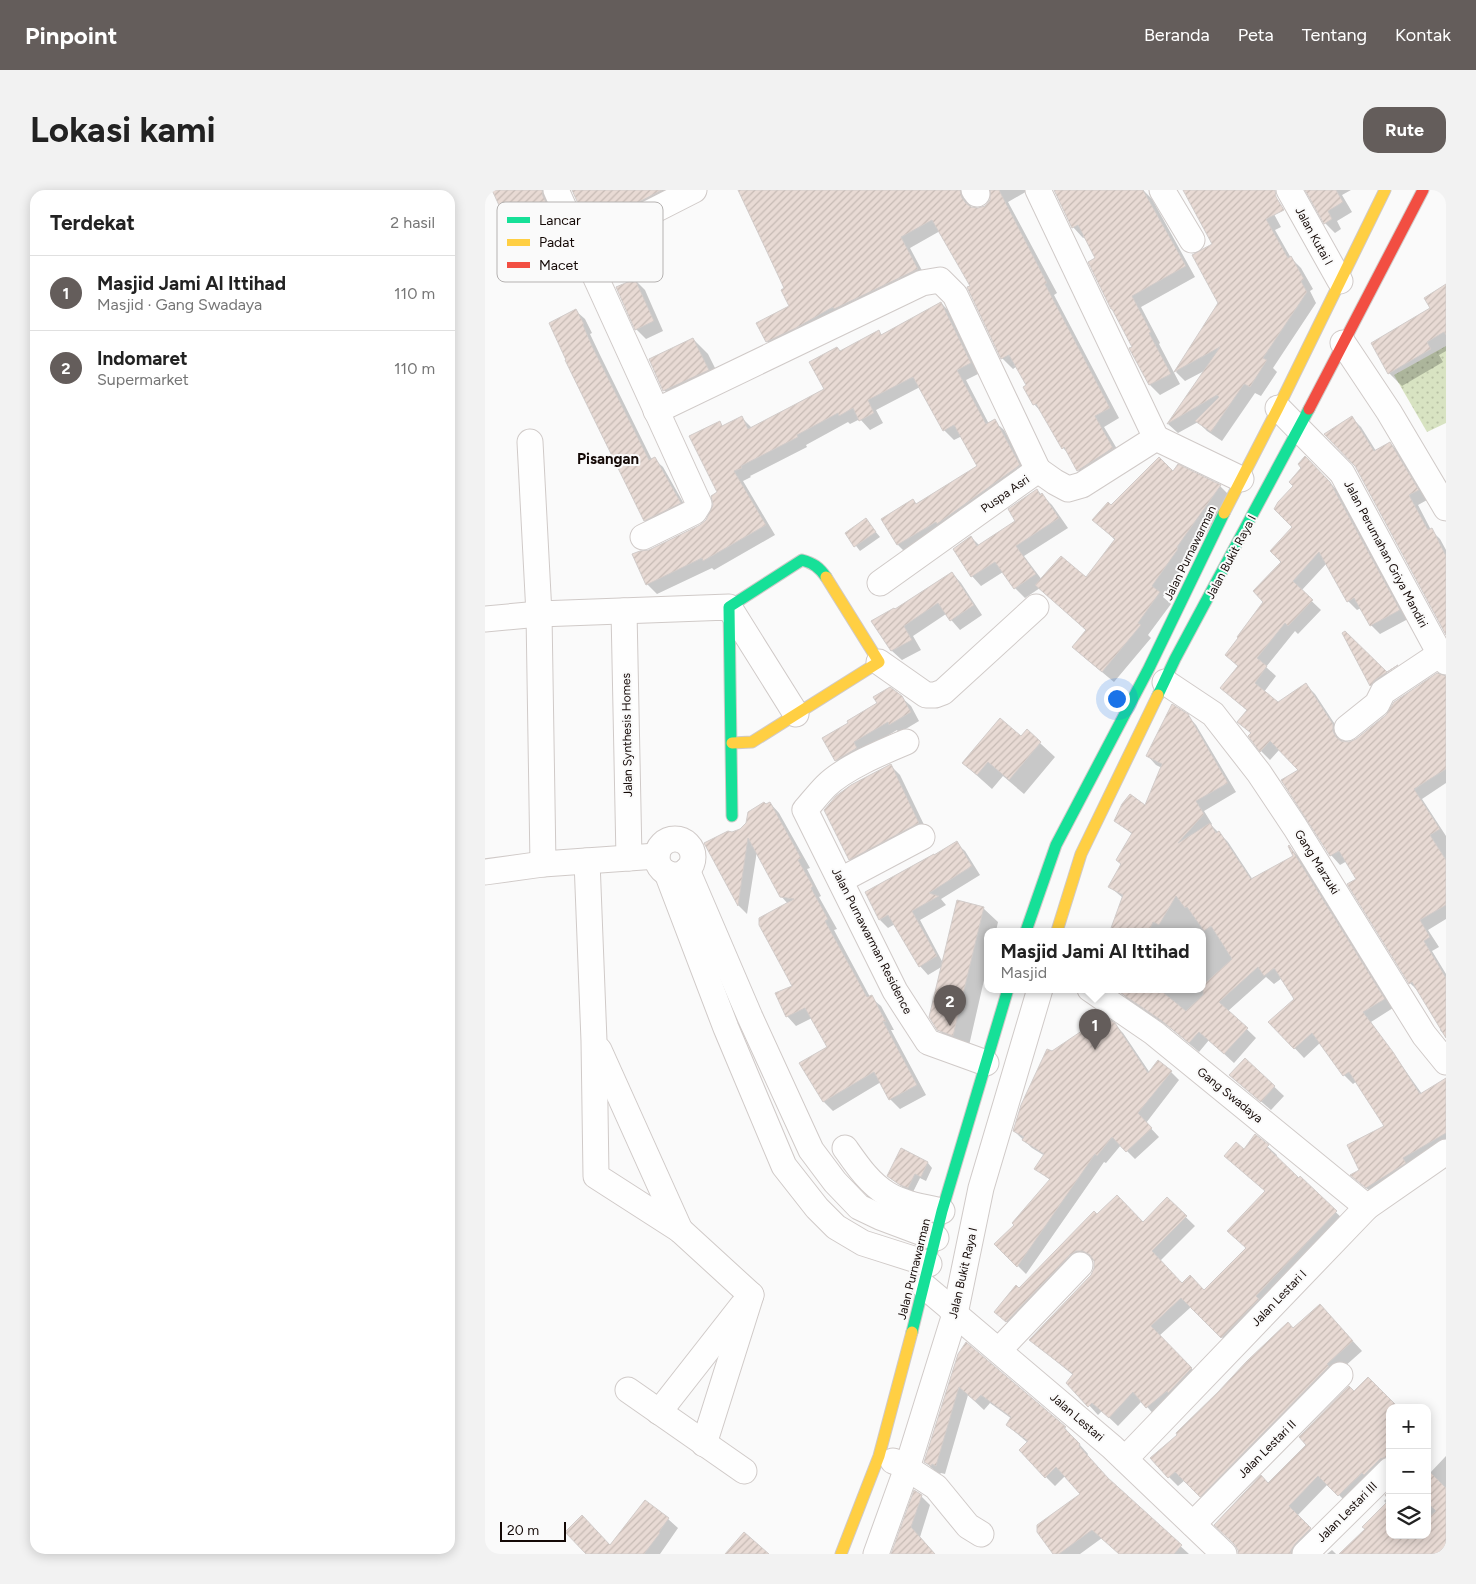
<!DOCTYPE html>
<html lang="id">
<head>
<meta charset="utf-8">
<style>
  :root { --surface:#fff; --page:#f2f2f2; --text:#222; --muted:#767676; --line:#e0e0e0; --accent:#645d5b }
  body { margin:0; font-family:Figtree,sans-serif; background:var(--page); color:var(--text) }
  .controls { position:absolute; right:15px; bottom:15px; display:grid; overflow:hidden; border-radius:10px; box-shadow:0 2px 12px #0003 }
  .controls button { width:45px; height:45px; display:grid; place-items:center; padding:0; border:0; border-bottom:1px solid var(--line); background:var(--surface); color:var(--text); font:25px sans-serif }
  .scale { position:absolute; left:15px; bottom:12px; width:66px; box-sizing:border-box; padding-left:5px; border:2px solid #140906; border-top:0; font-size:14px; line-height:18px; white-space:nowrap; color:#140906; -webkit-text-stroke:4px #fafafa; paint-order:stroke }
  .you { position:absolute; left:631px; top:508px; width:18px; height:18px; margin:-12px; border:4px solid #fff; border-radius:50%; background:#1a73e8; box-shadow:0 0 0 8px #1a73e833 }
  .badge { display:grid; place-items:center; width:32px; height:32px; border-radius:50%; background:var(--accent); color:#fff; font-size:16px; font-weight:700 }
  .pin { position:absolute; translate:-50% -41px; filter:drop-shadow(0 1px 2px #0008) }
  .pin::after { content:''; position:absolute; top:26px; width:18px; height:15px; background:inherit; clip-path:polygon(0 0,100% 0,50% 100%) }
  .popup { position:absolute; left:499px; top:738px; width:222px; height:65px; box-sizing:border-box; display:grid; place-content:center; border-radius:10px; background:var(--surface); filter:drop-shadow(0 1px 4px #0005); font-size:16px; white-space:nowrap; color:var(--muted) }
  .popup b { font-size:19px; color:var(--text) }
  .popup::after { content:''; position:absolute; left:50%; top:100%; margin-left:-10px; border:10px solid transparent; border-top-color:var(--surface) }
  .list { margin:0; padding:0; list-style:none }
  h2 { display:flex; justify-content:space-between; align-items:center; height:65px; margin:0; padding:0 20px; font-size:21px }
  h2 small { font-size:16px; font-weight:400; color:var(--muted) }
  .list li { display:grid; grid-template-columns:32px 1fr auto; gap:15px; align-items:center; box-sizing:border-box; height:75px; padding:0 20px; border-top:1px solid var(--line) }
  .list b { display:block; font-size:19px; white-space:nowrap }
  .list p { margin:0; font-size:16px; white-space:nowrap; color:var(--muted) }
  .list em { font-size:16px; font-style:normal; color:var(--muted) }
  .icon { flex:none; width:28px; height:28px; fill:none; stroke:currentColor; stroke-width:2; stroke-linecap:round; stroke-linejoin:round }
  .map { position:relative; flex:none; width:961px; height:1364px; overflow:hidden; border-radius:15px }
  header { display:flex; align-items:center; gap:30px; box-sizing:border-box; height:70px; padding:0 25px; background:var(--accent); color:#fff }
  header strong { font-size:24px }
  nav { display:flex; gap:28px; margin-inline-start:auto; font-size:18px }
  .intro { display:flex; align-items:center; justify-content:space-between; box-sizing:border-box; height:120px; padding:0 30px }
  h1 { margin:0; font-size:35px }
  .button { padding:12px 22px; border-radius:15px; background:var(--accent); color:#fff; font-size:18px; font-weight:700 }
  main { display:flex; gap:30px; padding:0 30px }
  aside { flex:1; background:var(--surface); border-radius:15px; box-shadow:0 2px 12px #0003 }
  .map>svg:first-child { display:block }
  .grass { fill:url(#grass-dots) }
  .shadow { fill:#0003 }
  .building { fill:url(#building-hatch); stroke:#d2ccca }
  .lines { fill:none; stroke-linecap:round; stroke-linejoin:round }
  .street-casing { stroke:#d0cac8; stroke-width:27 }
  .fast-casing { stroke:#d0cac8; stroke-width:13 }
  .slow-casing { stroke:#d0cac8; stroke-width:13 }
  .jam-casing { stroke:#d0cac8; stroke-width:13 }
  .street { stroke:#fefefe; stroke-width:25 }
  .fast { stroke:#16e098; stroke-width:11 }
  .slow { stroke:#ffcf43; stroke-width:11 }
  .jam { stroke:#f24e42; stroke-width:11 }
  .labels { text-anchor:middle; stroke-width:4; stroke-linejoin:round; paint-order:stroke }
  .street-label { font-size:12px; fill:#140906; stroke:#fafafa }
  .quarter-label { font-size:15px; font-weight:bold; fill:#140906; stroke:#fafafa }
  .key { fill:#fafafa; stroke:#b5b2b1; stroke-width:1 }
  .key-label { font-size:14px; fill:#140906 }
</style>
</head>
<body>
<header>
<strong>Pinpoint</strong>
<nav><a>Beranda</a><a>Peta</a><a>Tentang</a><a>Kontak</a></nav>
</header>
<div class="intro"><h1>Lokasi kami</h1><a class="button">Rute</a></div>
<main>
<aside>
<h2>Terdekat<small>2 hasil</small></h2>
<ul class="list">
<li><span class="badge">1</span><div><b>Masjid Jami Al Ittihad</b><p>Masjid · Gang Swadaya</p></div><em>110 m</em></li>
<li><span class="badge">2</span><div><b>Indomaret</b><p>Supermarket</p></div><em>110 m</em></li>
</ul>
</aside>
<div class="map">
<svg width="961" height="1364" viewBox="0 0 961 1364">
  <defs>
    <pattern id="grass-dots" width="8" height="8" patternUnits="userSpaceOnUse" patternTransform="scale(1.25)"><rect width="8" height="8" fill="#d8e3c2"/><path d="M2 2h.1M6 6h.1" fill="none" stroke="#b8c1a5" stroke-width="1.8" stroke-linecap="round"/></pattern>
    <pattern id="building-hatch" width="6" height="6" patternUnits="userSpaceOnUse" patternTransform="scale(1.25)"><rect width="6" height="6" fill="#e8dad4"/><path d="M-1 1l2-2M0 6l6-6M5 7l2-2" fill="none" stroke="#c6bab4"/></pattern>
  </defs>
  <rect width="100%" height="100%" fill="#fafafa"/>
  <path class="grass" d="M961 156V233L942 242 909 185Z"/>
  <g class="shadow">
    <path d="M9 0H72L67 17 88 63 51 81 41 71Z"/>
    <path d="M88 0H207L115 47 105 37Z"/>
    <path d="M254 0H489L485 13 487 19H494L502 16 506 11 507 0H544L523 12 572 103 569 105 634 228 619 237 638 269 603 290 593 280 584 264 578 258 557 223 549 214 543 195 532 176 528 179 517 168 484 98 487 96 455 41 425 58 442 90 292 162 282 151 306 117 301 98Z"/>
    <path d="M570 0H658L667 9 710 87 656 117 675 153 674 154 695 194 675 205 665 195 646 159 648 158 612 69 600 47 598 48 588 37Z"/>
    <path d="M699 0H766L784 15 796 37 790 40 806 68 816 78 828 99 825 101 831 113 788 178 792 182 776 206 770 203 737 251 722 241 713 232 693 243 683 234 721 180 700 191 691 182 735 113 729 54Z"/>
    <path d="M822 0H866L857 5 867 22 852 31 856 39 850 43 840 33Z"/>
    <path d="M150 90 160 100 178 141 161 149 151 139Z"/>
    <path d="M961 96V161L954 165 958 172 917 196 904 183Z"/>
    <path d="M456 113 466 123 495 183 481 190 504 234 509 231 519 240 544 285 422 364 413 355 397 329 428 311 432 315 494 277 477 246 469 250 459 240 435 197 391 220 398 233 385 240 375 229 365 234 363 232 321 255 322 257 265 286 266 287 258 291 290 345 229 380 227 378 172 404 162 394 165 361 216 336 222 330 233 303 234 233 238 237 257 228 267 238 340 200 356 162 394 142 397 145Z"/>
    <path d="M91 121 100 129 107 143 105 144 115 165 167 270 169 269 178 277 203 321 168 338 160 330Z"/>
    <path d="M208 149 223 164 238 194 194 215 180 201 166 170Z"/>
    <path d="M867 228 876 237 891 261 905 253 914 262 942 310 933 315 946 340 955 349 961 360V442Z"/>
    <path d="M820 268 854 302 923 429 895 444 886 435 876 418 872 420 863 411 842 373 816 401 836 420 813 444 810 441 781 477 791 486 779 502 793 513 821 495 830 504 857 545V553L864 554 872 550 961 487V593L937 609 961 646V729L943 740 954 757 947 761 961 784V847L955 840 956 838 934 802 925 793 864 695 873 689 862 671 855 675 846 665 798 590 815 580 794 560 785 570 776 561 765 546 767 544 754 531 763 521 746 507 754 477 741 465 780 412 797 372 809 337 810 296 818 278Z"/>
    <path d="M689 283 735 296 746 307 678 407 686 414 663 445 666 448 629 492 600 468 602 441 555 398 540 408 530 398 518 382 496 396 487 386 486 347 495 356 532 332 552 300 567 315 583 338 539 366 557 390 601 389 630 350 609 330 626 317Z"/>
    <path d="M381 330 395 347 375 361 361 343Z"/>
    <path d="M467 383 476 393 497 425 475 440 461 424 428 446 436 460 417 470 407 461 388 431 410 421Z"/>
    <path d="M859 443H860L902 483 912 477 921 485 895 505 886 495Z"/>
    <path d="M416 507 426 516 434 531 414 543 412 540 377 561 360 579 351 570 339 549Z"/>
    <path d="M702 525 711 535 751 602 719 621 727 634 726 635 743 652 768 690 810 667 804 657 813 666 908 818 886 832 937 904 961 890V957L891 1006 876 994V980L901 936 872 891 868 894 859 885 836 852 819 868 785 832 811 809 797 788 789 794 781 787 743 821 771 848 749 873 724 850 714 862 688 840 642 809 633 799H718V741H626L638 708 625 697 637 675 648 645 631 630 660 617 677 578 671 575 662 565Z"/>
    <path d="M542 541 570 567 539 604 518 586 507 599 478 573 536 548Z"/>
    <path d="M406 576 415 585 443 643 374 679 365 669Z"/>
    <path d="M285 613 294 623 325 678 322 679 336 706 334 707 352 739 349 740 385 807 396 816 409 840H406L441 905 415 919 405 909 396 892 348 921 339 912 316 873 343 857 327 828 311 836 302 826 309 796 303 714 296 706 272 661 262 724 254 716 221 654 256 640 281 616Z"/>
    <path d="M471 653 480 661 495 685 456 709 461 715 435 730 458 773 498 718 513 732 511 741H502V777L483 860 469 855 453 839 458 776 443 785 435 776 410 734 403 738 395 730 450 666Z"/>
    <path d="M629 834 638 843 665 883 686 882 694 890 661 933 674 947 650 969 636 955 621 973 619 972 541 1084 511 1054 530 1035 566 991 551 978 560 966 547 958 529 941 567 863Z"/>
    <path d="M760 869 799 906 786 920 745 885Z"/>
    <path d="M771 946 792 965 791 967 814 989 815 988 860 1031 746 1156 706 1117 674 1146 716 1188 671 1227 657 1211 633 1236 617 1221 613 1225 583 1192 588 1185 555 1158 546 1149 607 1085 610 1079 609 1070H601L531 1140 511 1122 612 1026 658 1033 682 1009 710 1036 675 1071 697 1095 719 1101 762 1058 781 1001 740 966 759 961Z"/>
    <path d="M417 960 443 973 447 978 441 991 435 988 428 1002 420 999 404 986Z"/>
    <path d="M844 1125 877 1161 850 1185 725 1315 700 1290 693 1296 684 1287 808 1140Z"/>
    <path d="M474 1165 580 1238 603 1264 602 1266 627 1293 704 1364H635L617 1348 595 1364H569L597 1304 580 1286 570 1296 561 1287 543 1253 522 1235 527 1229 505 1213 499 1220 483 1205 460 1284 456 1283 455 1284 450 1281 440 1272Z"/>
    <path d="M883 1189 912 1218H905V1278L863 1314 843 1294 812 1326 834 1348 818 1364H758L783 1294 823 1255Z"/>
    <path d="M961 1266V1364H856L882 1339 902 1314 899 1311 903 1307 905 1302V1345H942V1280L945 1283Z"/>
    <path d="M436 1306 445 1315 435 1347 450 1364H408Z"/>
    <path d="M160 1312 183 1329 193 1338 175 1364H103L125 1356Z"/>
    <path d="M847 1360 851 1364H842Z"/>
  </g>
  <g class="building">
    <path d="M7 0H57L58 6 79 53 40 72Z"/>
    <path d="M87 0H177L104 38Z"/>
    <path d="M253 0H475L477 8 481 13 486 17 493 18 500 16 505 10V0H514L562 93 560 94 625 218 610 226 628 258 592 281 579 257 577 259 551 214 548 215 538 197 541 195 524 165 516 169 482 97 485 96 447 30 416 47 433 79 349 119 348 117 311 138 281 152 271 133 304 116 296 100 299 98Z"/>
    <path d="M569 0H658L701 76 647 106 666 142 664 143 686 184 664 195 644 158 647 157 627 119H626L603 72 610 68 593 35 587 38Z"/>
    <path d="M698 0H790L791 7 799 20 781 29 803 68 806 66 819 89 816 91 822 102 778 168 782 170 765 197 759 194 726 242 710 231 734 207 732 205 682 234 735 157 689 182 733 113 707 65 727 54Z"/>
    <path d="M820 0H851L858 12 843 21 847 29 839 34Z"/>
    <path d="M150 89 169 131 150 140 131 97Z"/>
    <path d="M961 94V145L959 142 942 152 946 159 903 184 886 153 945 118 939 108Z"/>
    <path d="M456 112 486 173 472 180 501 234 510 229 535 275 452 334 451 332 412 355 396 329 428 309 431 314 492 276 469 235 458 241 428 187 383 210 389 223 374 231 368 218 354 226 353 223 312 245 313 247 256 276 257 278 249 281 281 335 218 371 217 368 161 395 147 364 155 361 164 360 215 335 221 330 228 315 226 306 232 302 204 246 235 231 237 236 257 226 263 239 309 215 339 199 324 172 352 157 355 161 394 140 396 145Z"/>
    <path d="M91 119 99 134 98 135 107 156 164 270 170 267 196 313 159 331 80 170H81L64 133Z"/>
    <path d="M208 148 224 180 178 201 164 169Z"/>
    <path d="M867 226 889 261 905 252 934 300 924 305 943 340 947 338 961 366V445L870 276 839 244Z"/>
    <path d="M820 266 845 292 915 420 885 436 869 408 862 412 834 362 808 391 828 410 803 436 800 433 772 468 782 476 770 493 793 512 821 493 848 534V541L851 547 856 551 864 552 871 549 901 525 909 512 952 483 961 486V579L929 599 955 639 945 645 961 670V715L935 730 945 747 939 751 961 788V848L927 792 924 794 862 694 871 689 854 661 845 666 796 590 813 580 785 551 775 562 763 546 766 543 752 532 762 520 735 498 753 476 740 465 753 448 752 447 778 412 768 401 796 372 785 361 807 337 789 319 793 312 808 296 804 292 816 278 813 274Z"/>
    <path d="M674 267 688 281 693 274 736 295 692 357 693 359 667 396 675 402 653 433 656 435 617 482 587 457 601 440 550 395 576 366 601 387 630 349 607 330 623 312 626 315Z"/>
    <path d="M552 299 555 305 557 303 574 328 531 356 551 384 529 399 510 372 486 387 468 359 486 346 492 356 530 331 523 319Z"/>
    <path d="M381 328 391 342 369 357 360 343Z"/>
    <path d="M467 382 489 415 465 431 453 413 419 436 427 450 406 461 386 431 409 418 410 419Z"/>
    <path d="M860 441 902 482 913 475 890 490 885 496 857 443Z"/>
    <path d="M405 497 417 506 426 522 404 535 403 532 369 552 372 558 350 571 337 548 363 533 362 531 392 513 388 507Z"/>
    <path d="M687 514 703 524 743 593 711 611 719 624 693 653 725 633 731 643 734 641 766 689 808 666 803 656 804 655 900 809 878 822 908 862 935 904 961 888V943L918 968 921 973 881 998 865 985 874 980 862 955 899 936 864 882 858 886 827 843 809 859 783 832 809 809 789 778 779 786 773 777 734 812 763 838 739 864 714 842 704 853 677 831 630 799H674L701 821 718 805V795L747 769 726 736 719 741 702 717 700 718 691 706 674 735 668 732 664 741H625L638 705 623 697 636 674 631 670 647 643 629 631 637 614 645 604 660 615 677 574 661 566Z"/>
    <path d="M515 528 536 546 542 539 556 552 524 590 503 572 492 585 477 573Z"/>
    <path d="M406 574 434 633 364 670 339 620 351 606 366 595Z"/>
    <path d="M279 612 281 614 285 612 316 668 313 670 328 696 326 698 343 729 340 731 382 807 387 805 401 832 398 831 432 895 404 910 389 882 338 912 314 873 342 857 320 818 301 827 290 803 307 796 274 735V728L309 709 295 707 263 648 253 716 219 653 243 641 247 642 255 639 261 633 263 622Z"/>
    <path d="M472 651 487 676 444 703 454 706 427 721 452 766 434 777 403 725 394 730 380 702 449 664V665Z"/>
    <path d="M472 710 499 717 468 846 452 840 444 827Z"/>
    <path d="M619 826 630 833 663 883 673 870 687 881 653 923 667 938 641 962 627 947 612 966 610 964 532 1077 509 1054 529 1035 527 1033 565 989 549 979 559 964 537 950 539 947 528 941 536 915 562 859 567 861Z"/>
    <path d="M760 868 790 896 776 912 744 885Z"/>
    <path d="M770 944 784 955 782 957 814 988 815 986 852 1021 771 1106 774 1109 736 1148 696 1108 666 1136 707 1178 683 1203 682 1201 661 1218 648 1202 624 1228 607 1213 603 1217 581 1193 588 1184 544 1150 606 1085 609 1078V1071L605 1065 598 1061H591L585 1065 521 1132 509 1122 531 1095 534 1098 609 1021 612 1024 632 1005 658 1032 682 1007 702 1026 667 1061 697 1093 705 1085 719 1100 761 1058 742 1041 780 1001 739 966 751 952 759 959Z"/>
    <path d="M416 958 443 972 436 987 430 984 423 998 415 995 402 986Z"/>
    <path d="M835 1114 868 1151 842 1174 844 1176 715 1307 690 1282 683 1288 665 1268 692 1245 691 1243 733 1202 762 1171 803 1132 808 1138Z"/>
    <path d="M481 1152 581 1237 579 1238 595 1254 594 1256 623 1288 697 1355 689 1364H634L607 1340 574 1364H568L552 1342V1335L595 1304 571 1277 560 1288 534 1260 543 1251 521 1235 526 1227 496 1205 490 1211 474 1197 451 1276 447 1274 446 1276 439 1272 473 1164Z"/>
    <path d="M883 1187 911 1215 909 1218H905V1266L895 1269 879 1285 877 1283 853 1306 833 1286 804 1316 826 1338 810 1354 806 1360V1364H753V1360L749 1354 729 1335 776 1285 783 1293 821 1255 814 1247 864 1196 869 1201Z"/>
    <path d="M942 1279 961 1298V1357L953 1364H854L880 1339 877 1337 904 1310 900 1305 905 1300V1345H942V1329L951 1321 942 1312Z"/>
    <path d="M429 1300 437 1305 426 1337 450 1364H406Z"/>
    <path d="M160 1310 184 1328 174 1342 175 1343 159 1364H101L80 1342 97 1325 125 1355Z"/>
    <path d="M259 1342 284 1364H240Z"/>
  </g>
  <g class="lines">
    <g class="street-casing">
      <g id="street">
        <path d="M71 0 92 47 99 53 107 52 209 0"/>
        <path d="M489 0 492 4"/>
        <path d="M553 0 671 248"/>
        <path d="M677 0 707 50"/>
        <path d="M804 0 855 91"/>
        <path d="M110 86 214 314 209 322 158 347"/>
        <path d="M858 153 904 222 961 318"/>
        <path d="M793 218 857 283 955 464 961 472"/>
        <path d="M171 221 437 93 455 90 470 105 553 280"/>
        <path d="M45 252 54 424 58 674"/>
        <path d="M395 393 553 280 570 292 583 299 597 295 671 248 756 289"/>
        <path d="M139 421 144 668"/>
        <path d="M0 429 54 424 244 417 311 524"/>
        <path d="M394 472 441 505H450L458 502 551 417"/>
        <path d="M680 492 728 524 774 583 810 637 939 845 961 872"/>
        <path d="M862 538 892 514 898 502 955 464"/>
        <path d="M421 552C397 562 359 578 341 596 334 603 327 612 320 620L410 801 443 852 501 873"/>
        <circle cx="190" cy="667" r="18"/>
        <path d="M102 671 109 851 111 986 195 1040 266 1105"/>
        <path d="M202 680 265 827 326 960 350 992 374 1017 395 1027 451 1048"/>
        <path d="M0 682 58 674 172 666"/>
        <path d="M182 683 241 838 299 976 332 1018 351 1037 378 1053 444 1074"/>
        <path d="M356 690 437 647"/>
        <path d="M605 799 669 843 882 1017"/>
        <path d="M114 860 195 1040"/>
        <path d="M360 958C372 975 384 993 402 1004 418 1014 439 1017 457 1021"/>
        <path d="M439 1096 464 1117 470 1124 627 1257 739 1364"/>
        <path d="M514 1160 595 1075"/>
        <path d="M143 1200 259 1281"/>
        <path d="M174 1222 257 1116"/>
        <path d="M219 1254 266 1105"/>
        <path d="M640 1269 882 1017 961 962"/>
        <path d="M408 1271 416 1274 451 1297 483 1336 496 1344"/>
        <path d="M708 1334 855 1185"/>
        <path d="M391 1364 422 1278 470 1124 496 998 555 799"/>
        <path d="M820 1364 905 1280"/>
      </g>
    </g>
    <g class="fast-casing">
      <g id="fast">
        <path d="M673 505 690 469 824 219"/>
        <path d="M247 626 244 417 317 370C328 373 334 377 341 387"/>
        <path d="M541 741 571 655 664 478 739 323"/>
        <path d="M427 1142 457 1021 523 799"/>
      </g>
    </g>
    <g class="slow-casing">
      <g id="slow">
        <path d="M739 323 793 218 900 0"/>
        <path d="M247 553 267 552 394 472 341 387"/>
        <path d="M572 741 596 664 673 505"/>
        <path d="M356 1364 394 1266 427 1142"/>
      </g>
    </g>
    <g class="jam-casing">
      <path id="jam" d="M824 219 938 0"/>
    </g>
    <use href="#street" class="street"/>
    <use href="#fast" class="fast"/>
    <use href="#slow" class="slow"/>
    <use href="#jam" class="jam"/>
  </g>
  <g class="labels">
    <g class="street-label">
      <text transform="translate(829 46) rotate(61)" y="4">Jalan Kutai I</text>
      <text transform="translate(520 304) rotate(-35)" y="4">Puspa Asri</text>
      <text transform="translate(705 363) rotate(-64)" y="4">Jalan Purnawarman</text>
      <text transform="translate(901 364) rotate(62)" y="4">Jalan Perumahan Griya Mandiri</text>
      <text transform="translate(746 367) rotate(-62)" y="4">Jalan Bukit Raya I</text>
      <text transform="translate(142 545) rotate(-91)" y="4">Jalan Synthesis Homes</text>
      <text transform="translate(832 672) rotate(58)" y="4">Gang Marzuki</text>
      <text transform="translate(387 751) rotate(63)" y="4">Jalan Purnawarman Residence</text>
      <text transform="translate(745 905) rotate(39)" y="4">Gang Swadaya</text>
      <text transform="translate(429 1079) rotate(-76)" y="4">Jalan Purnawarman</text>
      <text transform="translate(478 1083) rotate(-77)" y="4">Jalan Bukit Raya I</text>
      <text transform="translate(794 1108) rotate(-46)" y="4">Jalan Lestari I</text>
      <text transform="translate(592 1227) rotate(41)" y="4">Jalan Lestari</text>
      <text transform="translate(782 1259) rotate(-45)" y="4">Jalan Lestari II</text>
      <text transform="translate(862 1322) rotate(-45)" y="4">Jalan Lestari III</text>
    </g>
    <g class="quarter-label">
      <text x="123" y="274">Pisangan</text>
    </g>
  </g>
  <rect x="12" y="12" width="166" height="80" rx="8" class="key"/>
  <rect x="22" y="27" width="23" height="6" fill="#16e098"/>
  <rect x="22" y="49" width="23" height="7" fill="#ffcf43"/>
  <rect x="22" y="72" width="23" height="6" fill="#f24e42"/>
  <g class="key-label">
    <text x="54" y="35">Lancar</text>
    <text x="54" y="57">Padat</text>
    <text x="54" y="80">Macet</text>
  </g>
</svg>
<div class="controls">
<button>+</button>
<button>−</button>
<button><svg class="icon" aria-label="layers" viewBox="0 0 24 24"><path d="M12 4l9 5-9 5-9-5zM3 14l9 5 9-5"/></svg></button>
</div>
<div class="scale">20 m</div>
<div class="you"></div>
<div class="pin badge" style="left:610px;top:860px">1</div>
<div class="popup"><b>Masjid Jami Al Ittihad</b>Masjid</div>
<div class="pin badge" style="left:465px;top:836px">2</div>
</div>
</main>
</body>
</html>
